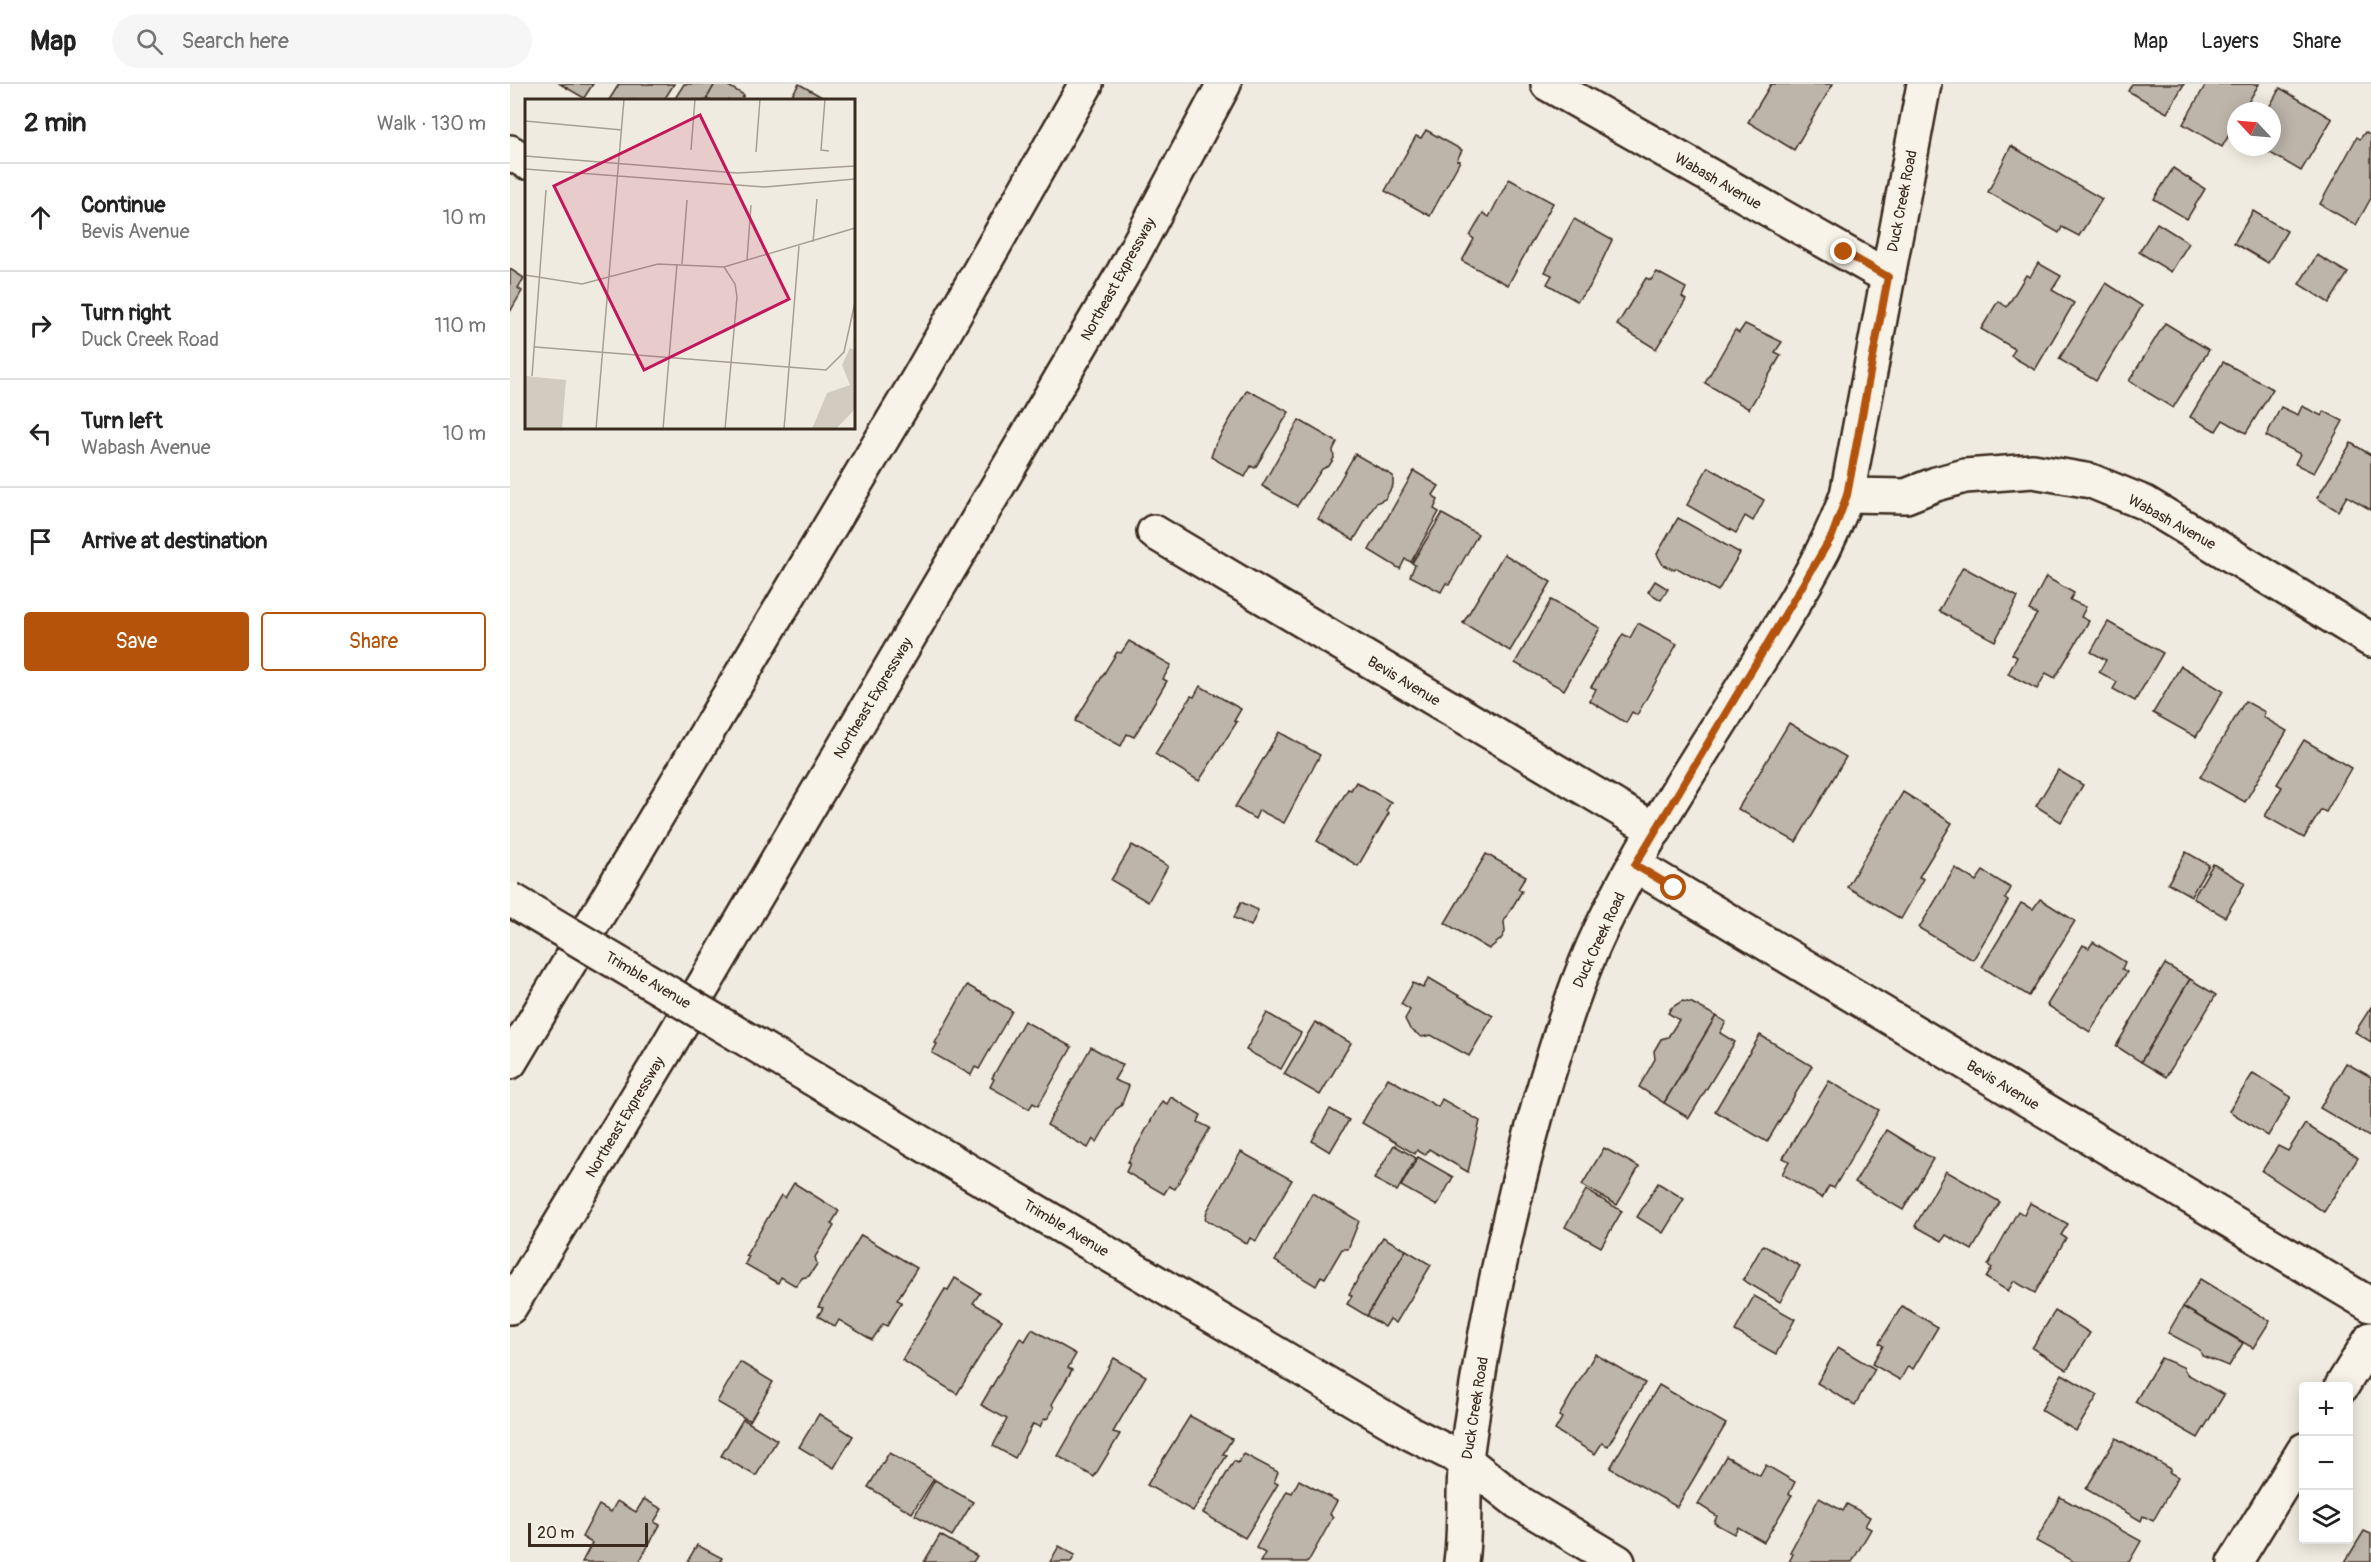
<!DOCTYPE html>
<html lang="en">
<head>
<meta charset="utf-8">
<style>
  :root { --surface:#fff; --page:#f6f6f6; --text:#222; --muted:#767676; --line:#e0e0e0; --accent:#b45309 }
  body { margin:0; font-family:Pangolin,sans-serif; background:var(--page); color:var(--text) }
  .controls { position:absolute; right:18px; bottom:18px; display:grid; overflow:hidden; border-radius:6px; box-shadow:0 3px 15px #0003 }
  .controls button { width:54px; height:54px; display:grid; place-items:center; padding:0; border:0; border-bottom:2px solid var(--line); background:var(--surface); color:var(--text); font:30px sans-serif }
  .compass { position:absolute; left:1717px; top:18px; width:54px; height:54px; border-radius:50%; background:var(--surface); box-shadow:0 3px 15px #0003; rotate:296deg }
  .scale { position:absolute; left:18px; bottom:15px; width:120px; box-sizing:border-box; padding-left:6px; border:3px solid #3b2a1e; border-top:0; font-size:16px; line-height:21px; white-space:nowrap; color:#3b2a1e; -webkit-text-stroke:4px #f7f3e8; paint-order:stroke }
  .stop { position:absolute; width:18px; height:18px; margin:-14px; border:4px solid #b45309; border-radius:50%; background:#fff }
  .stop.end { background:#b45309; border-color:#fff; box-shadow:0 2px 6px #0008 }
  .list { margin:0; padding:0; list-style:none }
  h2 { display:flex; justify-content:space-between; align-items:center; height:78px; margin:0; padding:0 24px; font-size:26px }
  h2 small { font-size:20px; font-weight:400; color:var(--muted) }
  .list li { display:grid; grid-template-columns:39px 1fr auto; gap:18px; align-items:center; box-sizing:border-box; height:108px; padding:0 24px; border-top:2px solid var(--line) }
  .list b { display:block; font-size:22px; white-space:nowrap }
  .list p { margin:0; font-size:20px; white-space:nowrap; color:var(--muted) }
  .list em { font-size:20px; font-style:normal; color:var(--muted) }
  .actions { display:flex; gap:12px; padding:18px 24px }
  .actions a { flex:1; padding:14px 0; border:2px solid var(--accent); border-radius:6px; text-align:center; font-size:21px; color:var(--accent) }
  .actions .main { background:var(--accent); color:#fff }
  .icon { flex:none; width:33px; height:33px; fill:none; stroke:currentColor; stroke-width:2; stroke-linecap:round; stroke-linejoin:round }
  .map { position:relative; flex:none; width:1861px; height:1478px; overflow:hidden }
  header { display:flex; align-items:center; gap:36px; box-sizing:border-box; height:84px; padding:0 30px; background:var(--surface); border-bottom:2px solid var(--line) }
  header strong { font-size:28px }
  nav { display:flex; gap:33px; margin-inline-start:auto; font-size:21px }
  .search { width:420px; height:54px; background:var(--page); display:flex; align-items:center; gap:15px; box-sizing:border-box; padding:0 21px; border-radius:33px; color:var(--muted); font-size:22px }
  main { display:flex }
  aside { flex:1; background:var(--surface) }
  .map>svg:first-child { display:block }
  .building { fill:#bdb5aa; stroke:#3b2a1e; stroke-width:1.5 }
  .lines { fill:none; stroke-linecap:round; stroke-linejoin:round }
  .minor-casing { stroke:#3b2a1e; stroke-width:38 }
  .tertiary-casing { stroke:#3b2a1e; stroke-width:38 }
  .motorway-casing { stroke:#3b2a1e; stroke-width:38 }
  .minor { stroke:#f7f3e8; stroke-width:33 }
  .tertiary { stroke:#f7f3e8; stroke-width:33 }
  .motorway { stroke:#f7f3e8; stroke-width:33 }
  .minor-bridge-casing { stroke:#3b2a1e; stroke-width:38; stroke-linecap:butt }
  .minor-bridge { stroke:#f7f3e8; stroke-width:33 }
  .route { stroke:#b45309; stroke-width:8 }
  .labels { text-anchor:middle; stroke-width:4.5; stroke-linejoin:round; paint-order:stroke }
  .street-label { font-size:15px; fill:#3b2a1e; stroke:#f7f3e8 }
  .inset-road { fill:none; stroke:#a79e92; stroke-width:1.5 }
  .view { fill:#c2185b; fill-opacity:0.15; stroke:#c2185b; stroke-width:3 }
  .inset-edge { fill:none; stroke:#3b2a1e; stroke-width:3 }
</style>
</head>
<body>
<header>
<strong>Map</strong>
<div class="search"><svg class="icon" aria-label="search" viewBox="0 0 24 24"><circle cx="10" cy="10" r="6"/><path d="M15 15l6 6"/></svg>Search here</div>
<nav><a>Map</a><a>Layers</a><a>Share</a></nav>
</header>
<main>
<aside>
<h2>2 min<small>Walk · 130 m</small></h2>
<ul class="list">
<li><svg class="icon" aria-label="ahead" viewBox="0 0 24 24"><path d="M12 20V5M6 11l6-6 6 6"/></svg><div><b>Continue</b><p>Bevis Avenue</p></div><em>10 m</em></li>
<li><svg class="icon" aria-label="right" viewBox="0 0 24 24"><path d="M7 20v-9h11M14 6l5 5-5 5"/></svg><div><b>Turn right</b><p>Duck Creek Road</p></div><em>110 m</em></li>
<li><svg class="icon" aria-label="left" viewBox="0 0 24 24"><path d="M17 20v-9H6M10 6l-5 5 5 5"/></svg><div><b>Turn left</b><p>Wabash Avenue</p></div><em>10 m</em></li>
<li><svg class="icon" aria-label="arrive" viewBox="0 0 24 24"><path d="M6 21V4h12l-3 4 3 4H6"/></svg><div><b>Arrive at destination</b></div></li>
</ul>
<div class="actions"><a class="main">Save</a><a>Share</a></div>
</aside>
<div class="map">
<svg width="1861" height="1478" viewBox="0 0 1861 1478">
  <rect width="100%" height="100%" fill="#efebe0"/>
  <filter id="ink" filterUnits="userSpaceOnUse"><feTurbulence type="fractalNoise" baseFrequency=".0167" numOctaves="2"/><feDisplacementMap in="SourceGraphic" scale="12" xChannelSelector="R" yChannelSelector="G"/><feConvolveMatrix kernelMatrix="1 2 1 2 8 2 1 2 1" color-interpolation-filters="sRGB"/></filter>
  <g filter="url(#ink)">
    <g class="building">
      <path d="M50 0H83L74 14Z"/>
      <path d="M109 0H164L154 16H99Z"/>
      <path d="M174 0H205L196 16H164Z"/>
      <path d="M205 0H215L234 11 231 16H196Z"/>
      <path d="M289 0 312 13 310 16H279Z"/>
      <path d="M1261 0H1323L1284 66 1238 38Z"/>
      <path d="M1622 0H1674L1657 29 1618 7Z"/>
      <path d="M1696 0H1749L1733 27H1726V39L1712 63 1673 40Z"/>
      <path d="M1770 4 1822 35 1791 87 1750 63H1762V27H1757Z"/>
      <path d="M916 46 952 66 947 76 950 77 920 132 875 107 906 52 911 54Z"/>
      <path d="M1855 48 1861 52V114L1846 141 1810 120 1847 53 1850 55Z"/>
      <path d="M1501 62 1592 115 1569 152 1552 143 1549 149 1478 108Z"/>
      <path d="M1663 84 1695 105 1677 135 1644 115Z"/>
      <path d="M999 95 1043 119 998 201 952 177 964 155 960 152 973 129 979 133Z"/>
      <path d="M1743 127 1777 147 1758 179 1724 159Z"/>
      <path d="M1064 135 1102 156 1079 204 1067 217 1037 200 1042 191 1035 188Z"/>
      <path d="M1647 139 1679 159 1661 188 1629 168Z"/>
      <path d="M1807 171 1838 189 1819 219 1789 200Z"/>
      <path d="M1528 179 1551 192 1542 206 1564 219 1525 286 1501 272 1505 265 1471 245 1488 217 1497 223 1516 191 1520 193Z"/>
      <path d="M0 185 14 194 8 204 12 207 0 228Z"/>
      <path d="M1147 188 1176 204 1172 213 1176 216 1146 265 1107 241 1136 194 1141 196Z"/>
      <path d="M1596 199 1632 222 1586 297 1549 275Z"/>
      <path d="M1655 239 1699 266 1663 324 1619 297Z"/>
      <path d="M1235 240 1272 258 1265 268 1271 271 1239 325 1195 299 1225 246 1229 249Z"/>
      <path d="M1713 278 1763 305 1736 349 1713 336 1706 347 1680 333Z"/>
      <path d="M737 306 779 328 745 384 741 382 735 393 701 373 705 361Z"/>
      <path d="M1792 322 1812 332 1814 327 1833 337 1804 389 1785 380 1790 370 1756 352 1771 323 1788 331Z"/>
      <path d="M789 336 827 358 823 366 824 374 819 382 812 385 787 422 752 402Z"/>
      <path d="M1841 359 1861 371V426L1837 412 1828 427 1807 414Z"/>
      <path d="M845 370 883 392V401L875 415 866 419 844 456 808 435Z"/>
      <path d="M1198 383 1254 416 1243 437 1235 432 1226 449 1177 421Z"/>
      <path d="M904 387 929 402 923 411 928 416 924 425 929 428 901 478 895 475 890 485 859 466Z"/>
      <path d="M932 430 968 450 939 501 936 499 931 508 900 492 905 481 902 479Z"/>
      <path d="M1168 434 1230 469 1208 507 1169 485H1162L1153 481 1147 470Z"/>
      <path d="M994 470 1041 498 1000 567 953 539Z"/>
      <path d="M1453 483 1508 513 1485 557 1429 527Z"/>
      <path d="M1536 493 1564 509 1560 516 1576 523 1571 533 1579 537 1545 594 1536 589 1527 605 1498 590 1507 573 1502 570 1527 530 1519 526Z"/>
      <path d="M1145 497 1158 505 1151 516 1138 508Z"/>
      <path d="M1041 516 1090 544 1054 606 1005 579Z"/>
      <path d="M1598 538 1653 569 1625 617 1603 605 1607 598 1589 588 1596 576 1581 568Z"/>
      <path d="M1128 539 1167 560 1127 631 1122 628 1116 639 1080 617 1086 605 1081 603 1113 550 1120 554Z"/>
      <path d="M619 557 661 581 653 595 657 597 624 653 617 650 611 662 565 637 607 568 611 569Z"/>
      <path d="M1671 582 1713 607 1686 653 1643 629Z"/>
      <path d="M690 602 731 625 724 637 727 638 689 697 645 670 681 612 684 613Z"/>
      <path d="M1735 617 1755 628 1753 633 1777 647 1735 718 1690 693Z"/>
      <path d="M1279 639 1336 673 1286 758 1228 725Z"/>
      <path d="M769 648 810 671 774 739 749 726 745 735 725 723Z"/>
      <path d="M1794 656 1841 684 1816 728 1811 726 1794 754 1755 732 1772 703 1767 700Z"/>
      <path d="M1548 686 1573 701 1551 738 1526 722Z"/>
      <path d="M846 698 881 718 876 727 879 729 848 782 807 757 838 705 841 706Z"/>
      <path d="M1393 708 1442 739 1409 793 1414 795 1391 835 1337 803Z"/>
      <path d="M622 761 658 782 638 818 601 796Z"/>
      <path d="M1676 768 1699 781 1681 812 1658 799Z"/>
      <path d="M976 770 1016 792 1008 805 1012 807 994 837 995 848 991 855 979 865 935 839Z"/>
      <path d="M1703 780 1735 799 1715 833 1683 814Z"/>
      <path d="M1445 784 1466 797 1473 787 1501 804 1495 815 1498 817 1463 876 1409 844Z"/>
      <path d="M1530 815 1565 837 1519 912 1472 883 1511 819 1523 825Z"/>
      <path d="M731 818 748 826 741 842 724 834Z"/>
      <path d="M1583 858 1615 878 1612 885 1617 888 1580 948 1537 921 1573 861 1579 864Z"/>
      <path d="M1655 880 1680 895 1631 978 1606 962Z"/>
      <path d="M919 894 983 932 959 972 921 951 912 953 900 945 895 935 900 926 891 920 903 899 913 904Z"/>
      <path d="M1680 895 1706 911 1656 993 1631 978Z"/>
      <path d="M457 901 502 927 469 985 465 983 461 991 422 969 427 960 425 959Z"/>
      <path d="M1172 917 1182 919 1206 932 1154 1019 1129 1003 1145 975 1144 967 1151 955 1158 953 1169 936 1158 929 1161 924Z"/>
      <path d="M1861 923V958L1845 948Z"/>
      <path d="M757 929 791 949 771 985 736 966Z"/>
      <path d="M1206 932 1216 938 1210 949 1225 958 1179 1034 1154 1019Z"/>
      <path d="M514 937 562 963 528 1022 523 1019 519 1025 480 1003 484 995 482 994Z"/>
      <path d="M805 938 841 959 810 1011 774 990Z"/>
      <path d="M1250 951 1302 982 1257 1058 1205 1027Z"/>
      <path d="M581 963 613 981 604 996 619 1002 611 1022 606 1025 587 1058 583 1055 578 1064 537 1041Z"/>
      <path d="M1836 979 1861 993V1054L1810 1024Z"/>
      <path d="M1743 989 1781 1013 1758 1052 1719 1027Z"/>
      <path d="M878 994 928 1023 932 1015 970 1037 958 1088 919 1065 915 1071 907 1066 905 1070 852 1039Z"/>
      <path d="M1319 997 1369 1026 1324 1104 1319 1102 1312 1114 1272 1090 1279 1077 1273 1074Z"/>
      <path d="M661 1013 691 1031 688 1038 700 1044 665 1105 659 1102 654 1110 616 1088 620 1079 618 1078 652 1017 657 1020Z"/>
      <path d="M820 1025 839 1036 820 1068 802 1057Z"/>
      <path d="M1795 1040 1848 1074 1814 1128 1752 1087 1768 1062 1778 1067Z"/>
      <path d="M1376 1046 1423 1075 1393 1126 1345 1098Z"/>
      <path d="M884 1061 906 1074 887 1107 864 1095Z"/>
      <path d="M1094 1064 1129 1083 1107 1121 1072 1101Z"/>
      <path d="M731 1068 782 1096 746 1157 740 1154 737 1160 695 1135 697 1127Z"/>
      <path d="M908 1073 943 1093 927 1122 891 1102Z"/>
      <path d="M1436 1087 1490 1118 1462 1166 1436 1151 1432 1157 1405 1142Z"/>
      <path d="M284 1099 329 1127 321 1140 324 1142 305 1173 307 1180 299 1192 292 1194 286 1202 271 1193 268 1199 235 1180 239 1172 236 1171 271 1111 275 1114Z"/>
      <path d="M1148 1099 1174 1115 1153 1149 1127 1133Z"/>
      <path d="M1076 1106 1112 1127 1091 1163 1055 1143Z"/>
      <path d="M802 1109 849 1137 838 1165H832L815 1194 811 1192 806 1202 765 1177Z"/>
      <path d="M1520 1119 1558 1140 1551 1151 1556 1154 1525 1209 1504 1197 1498 1207 1476 1194 1482 1184 1478 1181 1508 1127 1514 1131Z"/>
      <path d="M351 1151 407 1184 387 1216 392 1218 377 1242 373 1240 362 1256 329 1236 325 1243 308 1232 313 1224 308 1223Z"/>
      <path d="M873 1153 896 1166 857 1232 837 1220 842 1212 839 1210Z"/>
      <path d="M1253 1161 1290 1182 1270 1218 1233 1196Z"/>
      <path d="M896 1166 921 1181 886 1239 880 1235 875 1243 857 1232Z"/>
      <path d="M445 1194 470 1209 463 1219 492 1236 447 1310 392 1276 435 1205 438 1206Z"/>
      <path d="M1690 1195 1760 1237 1743 1264 1673 1223Z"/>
      <path d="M1244 1212 1285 1235 1266 1270 1225 1247Z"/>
      <path d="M1392 1222 1428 1243 1403 1285 1398 1282 1390 1296 1362 1280 1373 1262 1369 1259Z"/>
      <path d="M1673 1223 1733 1259 1719 1282 1692 1272 1690 1266 1658 1249Z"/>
      <path d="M1545 1227 1580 1249 1557 1286 1522 1264Z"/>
      <path d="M522 1245 566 1270 558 1284 562 1286 542 1320 544 1324 538 1334 533 1336 530 1343 523 1340 505 1374 483 1362 497 1335 471 1321 510 1254 515 1257Z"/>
      <path d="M1328 1263 1365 1285 1345 1321 1307 1299Z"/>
      <path d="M1085 1270 1135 1299 1098 1362 1092 1359 1085 1370 1045 1346 1052 1334 1049 1332Z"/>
      <path d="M604 1274 636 1292 603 1348 610 1350 584 1393 548 1372Z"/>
      <path d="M1651 1274 1673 1283 1677 1290 1714 1311 1688 1354 1625 1318Z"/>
      <path d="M230 1278 263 1298 240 1337 207 1318Z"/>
      <path d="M1552 1290 1588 1311 1566 1347 1531 1326Z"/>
      <path d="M1149 1301 1216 1340 1167 1423 1100 1384Z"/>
      <path d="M309 1330 343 1352 324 1384 289 1363Z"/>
      <path d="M680 1332 722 1355 713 1370 717 1371 683 1427 637 1401Z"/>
      <path d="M233 1335 267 1356 246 1392 211 1372Z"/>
      <path d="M1606 1354 1661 1385 1659 1388 1668 1393 1643 1437 1633 1432 1631 1437 1576 1405Z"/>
      <path d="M379 1369 424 1395 402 1429 358 1403Z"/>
      <path d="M734 1370 768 1388 764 1398 768 1400 735 1454 693 1429 724 1377 728 1379Z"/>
      <path d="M1216 1372 1250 1392 1256 1381 1285 1398 1279 1410 1282 1411 1254 1458 1228 1443 1224 1450 1204 1439 1207 1432 1188 1420Z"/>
      <path d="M425 1396 463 1418 442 1452 405 1431Z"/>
      <path d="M789 1396 827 1417 820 1430 823 1433 798 1478H750L755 1469 746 1464 777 1407 782 1409Z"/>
      <path d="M1550 1413 1631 1457 1619 1478H1564L1526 1457Z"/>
      <path d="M1309 1414 1333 1427 1337 1420 1360 1433 1355 1442 1361 1445 1342 1478H1279L1283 1470 1280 1468Z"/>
      <path d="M134 1415 152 1425 144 1438 150 1441 129 1478H72L82 1459 72 1453 89 1421 101 1428 107 1417 126 1428Z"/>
      <path d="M1854 1447 1861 1450V1478H1835Z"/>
      <path d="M430 1451 467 1472 463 1478H414Z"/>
      <path d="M187 1461 212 1474 210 1478H177Z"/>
      <path d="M549 1462 565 1471 561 1478H540Z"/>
    </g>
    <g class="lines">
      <g class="minor-casing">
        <g id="minor">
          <path d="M1038 0 1378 193"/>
          <path d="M0 68 16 78"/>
          <path d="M1337 411 1396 412 1426 400 1455 392 1523 387 1581 397 1635 419 1861 556"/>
          <path d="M644 448 1145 746"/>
          <path d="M1125 781 1861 1221"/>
          <path d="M268 974 900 1349 956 1377 1008 1418 1108 1478"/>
          <path d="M1832 1302 1861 1255"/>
          <path d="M1725 1478 1794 1366"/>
        </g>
      </g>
      <g class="tertiary-casing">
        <path id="tertiary" d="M951 1478C956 1443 952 1408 956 1374 972 1254 997 1134 1030 1017 1048 958 1065 899 1092 843 1139 744 1203 653 1260 559 1289 511 1318 464 1337 411L1414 0"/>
      </g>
      <g class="motorway-casing">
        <g id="motorway">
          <path d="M0 978 408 295 576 0"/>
          <path d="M0 1223 151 974 612 191 714 0"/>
        </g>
      </g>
      <use href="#minor" class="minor"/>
      <use href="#tertiary" class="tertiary"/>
      <use href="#motorway" class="motorway"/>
      <g class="minor-bridge-casing">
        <path id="minor-bridge" d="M0 815 268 974"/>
      </g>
      <use href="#minor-bridge" class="minor-bridge"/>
    </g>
  </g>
  <g class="lines" filter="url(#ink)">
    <path class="route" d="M1164 804 1125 781 1322 452 1337 411 1378 193 1334 168"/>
  </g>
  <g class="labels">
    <g class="street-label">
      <text transform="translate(1208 97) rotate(30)" y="5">Wabash Avenue</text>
      <text transform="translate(1392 117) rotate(-79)" y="5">Duck Creek Road</text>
      <text transform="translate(608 195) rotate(-61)" y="5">Northeast Expressway</text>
      <text transform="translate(1662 438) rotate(29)" y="5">Wabash Avenue</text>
      <text transform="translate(894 597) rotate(31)" y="5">Bevis Avenue</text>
      <text transform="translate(363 614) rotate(-59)" y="5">Northeast Expressway</text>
      <text transform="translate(1089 856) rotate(-65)" y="5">Duck Creek Road</text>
      <text transform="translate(138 896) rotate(31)" y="5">Trimble Avenue</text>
      <text transform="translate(1493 1001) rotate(31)" y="5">Bevis Avenue</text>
      <text transform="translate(115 1033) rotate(-59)" y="5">Northeast Expressway</text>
      <text transform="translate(556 1144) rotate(31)" y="5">Trimble Avenue</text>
      <text transform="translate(965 1324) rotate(-81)" y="5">Duck Creek Road</text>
    </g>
  </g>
  <g transform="translate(15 15)">
    <rect width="330" height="330" fill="#efebe0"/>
    <path d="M325 249 330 251V310L311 330H287L302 294 325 286 317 266ZM0 277 41 281 37 330H0Z" fill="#d1cbc0"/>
    <path class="inset-road" d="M300 0 296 51 304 52M0 22 97 31M166 51 170 0M231 53 235 0M0 57 212 74 330 67M0 70 240 88 330 80M288 143 292 100M222 161 226 106M157 165 162 101M199 168 210 185 212 198 200 330M0 176 57 185 133 165 199 168 330 129M10 248 301 271 319 253 330 203M7 277 21 91M71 330 99 0M138 330 152 165M259 330 274 147"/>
    <path class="view" d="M175 16 264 200 119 271 29 87Z"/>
    <rect width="330" height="330" class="inset-edge"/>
  </g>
</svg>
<div class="controls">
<button>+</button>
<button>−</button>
<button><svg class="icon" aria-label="layers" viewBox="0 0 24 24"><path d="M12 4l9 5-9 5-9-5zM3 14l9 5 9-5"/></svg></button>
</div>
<svg class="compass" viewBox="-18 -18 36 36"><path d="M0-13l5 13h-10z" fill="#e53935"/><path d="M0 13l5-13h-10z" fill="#767676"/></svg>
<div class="scale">20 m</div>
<div class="stop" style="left:1164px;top:804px"></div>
<div class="stop end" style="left:1334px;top:168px"></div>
</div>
</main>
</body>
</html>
